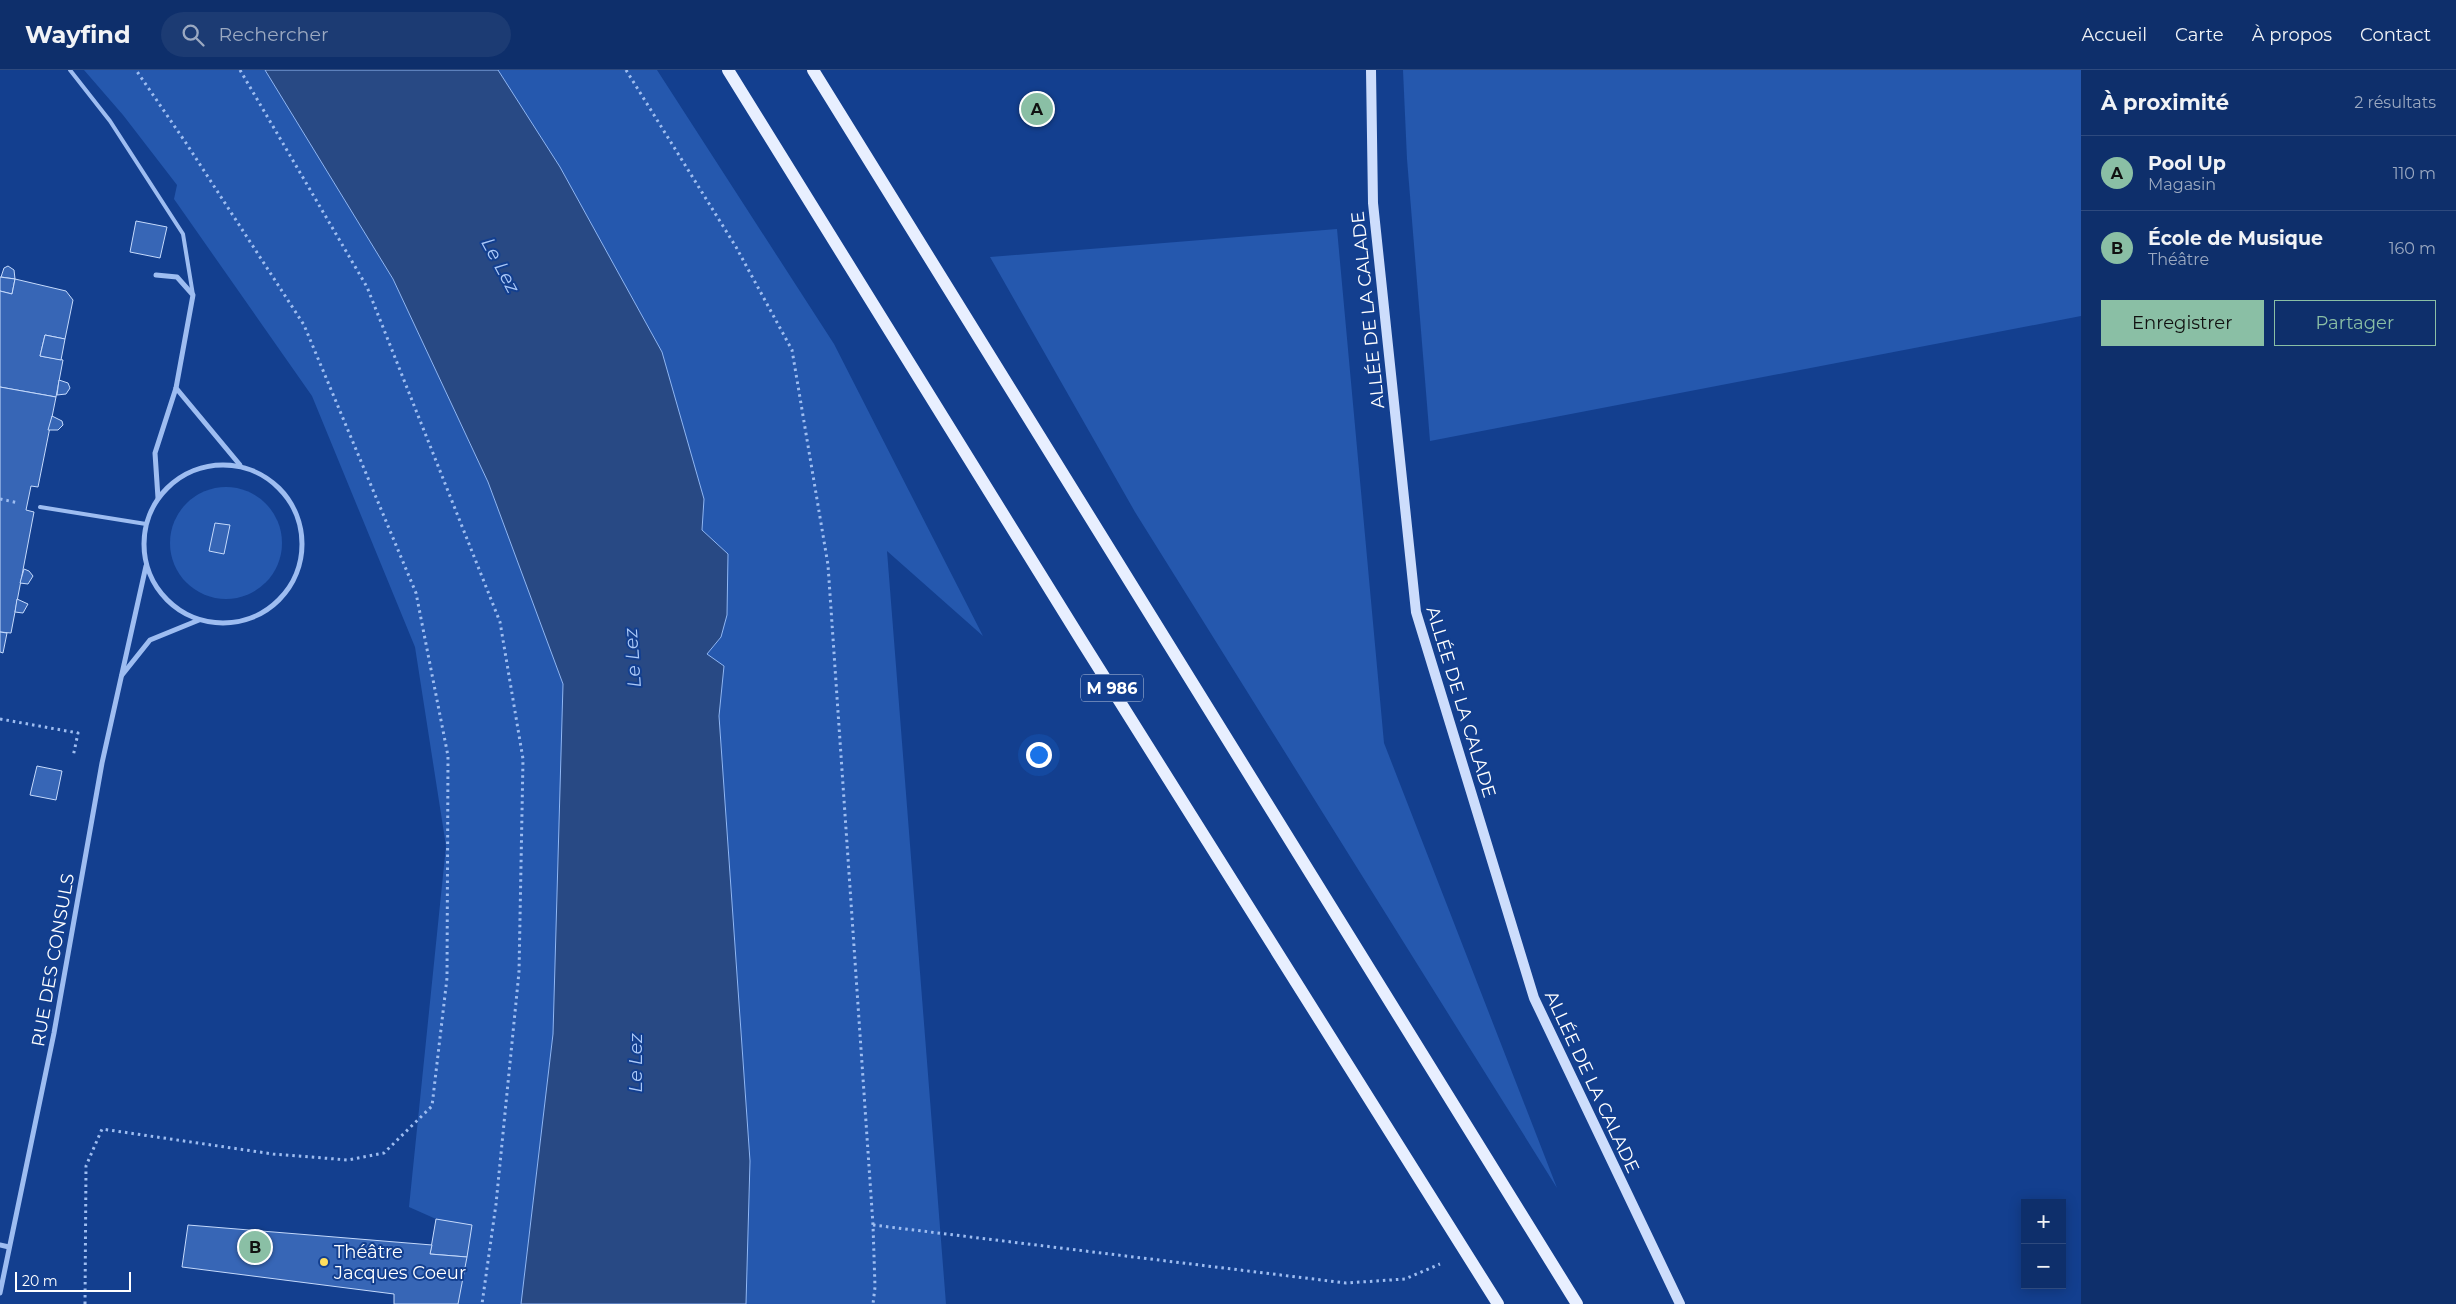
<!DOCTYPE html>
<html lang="fr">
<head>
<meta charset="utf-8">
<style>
  :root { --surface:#0e2f6b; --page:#1c3b73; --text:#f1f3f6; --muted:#9ba9c1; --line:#2e4a7e; --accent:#8abfa5 }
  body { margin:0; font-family:Montserrat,sans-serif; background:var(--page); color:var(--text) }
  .controls { position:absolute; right:15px; bottom:15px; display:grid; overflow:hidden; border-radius:0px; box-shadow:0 2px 12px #0003 }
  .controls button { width:45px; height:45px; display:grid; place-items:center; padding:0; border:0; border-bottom:1px solid var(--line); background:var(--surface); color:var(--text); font:25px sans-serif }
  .scale { position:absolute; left:15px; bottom:12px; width:116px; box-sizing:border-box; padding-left:5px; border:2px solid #fff; border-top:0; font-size:14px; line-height:18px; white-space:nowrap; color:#fff; -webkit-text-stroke:4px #133f8f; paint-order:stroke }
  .you { position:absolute; left:1038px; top:684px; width:18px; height:18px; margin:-12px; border:4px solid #fff; border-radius:50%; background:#1a73e8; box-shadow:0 0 0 8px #1a73e833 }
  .badge { display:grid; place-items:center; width:32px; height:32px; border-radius:50%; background:var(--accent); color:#111; font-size:16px; font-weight:700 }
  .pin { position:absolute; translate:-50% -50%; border:2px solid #fff; box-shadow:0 1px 5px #0006 }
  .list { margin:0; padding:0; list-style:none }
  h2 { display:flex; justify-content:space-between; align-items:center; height:65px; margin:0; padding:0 20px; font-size:21px }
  h2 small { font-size:16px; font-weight:400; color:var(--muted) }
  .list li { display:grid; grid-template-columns:32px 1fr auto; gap:15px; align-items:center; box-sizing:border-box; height:75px; padding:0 20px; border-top:1px solid var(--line) }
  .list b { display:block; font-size:19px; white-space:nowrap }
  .list p { margin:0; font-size:16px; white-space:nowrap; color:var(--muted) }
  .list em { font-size:16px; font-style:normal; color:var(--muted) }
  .actions { display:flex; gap:10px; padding:15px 20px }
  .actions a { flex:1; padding:11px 0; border:1px solid var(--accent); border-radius:0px; text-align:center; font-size:18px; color:var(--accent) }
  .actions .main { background:var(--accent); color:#111 }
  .icon { flex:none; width:28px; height:28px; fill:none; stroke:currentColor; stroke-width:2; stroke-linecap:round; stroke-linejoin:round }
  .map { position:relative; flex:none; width:2081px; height:1234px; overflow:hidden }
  header { display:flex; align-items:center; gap:30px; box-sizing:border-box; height:70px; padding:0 25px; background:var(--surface); border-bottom:1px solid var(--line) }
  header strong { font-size:24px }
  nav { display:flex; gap:28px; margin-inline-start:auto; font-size:18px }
  .search { width:350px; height:45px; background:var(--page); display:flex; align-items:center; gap:12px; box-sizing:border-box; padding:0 18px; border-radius:28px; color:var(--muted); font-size:19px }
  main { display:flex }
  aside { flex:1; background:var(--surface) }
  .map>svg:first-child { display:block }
  .green { fill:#2558ae }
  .water { fill:#284984; stroke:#90b7f4 }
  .building { fill:#3766b6; stroke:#c5dafc }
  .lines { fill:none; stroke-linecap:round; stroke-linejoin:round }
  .path { stroke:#9ebdf1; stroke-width:3; stroke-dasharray:2.5 4; stroke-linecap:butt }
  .lane { stroke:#9ebdf1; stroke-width:4 }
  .street { stroke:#9ebdf1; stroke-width:5 }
  .secondary { stroke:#cdddfc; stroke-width:10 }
  .primary { stroke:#e8efff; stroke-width:12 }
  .poi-dot { fill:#ffde5e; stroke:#133f8f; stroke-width:2 }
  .labels { text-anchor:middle; stroke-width:4; stroke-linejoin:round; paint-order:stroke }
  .shield { fill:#133f8f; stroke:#b8c5dd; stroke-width:1 }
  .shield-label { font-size:16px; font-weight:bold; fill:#fff }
  .street-label { font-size:18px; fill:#fff; stroke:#133f8f }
  .poi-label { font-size:18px; fill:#fff; stroke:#133f8f; text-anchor:start }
  .water-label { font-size:19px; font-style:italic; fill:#aac8f8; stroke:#133f8f }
</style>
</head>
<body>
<header>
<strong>Wayfind</strong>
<div class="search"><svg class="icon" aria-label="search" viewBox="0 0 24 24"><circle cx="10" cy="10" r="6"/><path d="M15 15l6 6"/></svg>Rechercher</div>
<nav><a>Accueil</a><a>Carte</a><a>À propos</a><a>Contact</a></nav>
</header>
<main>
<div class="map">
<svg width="2081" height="1234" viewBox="0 0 2081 1234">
  <rect width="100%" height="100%" fill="#133f8f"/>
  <g class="green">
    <path d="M84 0H265L393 209 488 412 563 614 553 964 521 1234H458L467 1187 436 1149 409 1137 446 776 415 577 312 326 174 129 177 115 123 45Z"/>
    <path d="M498 0H657L834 274 983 566 887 481 946 1234H746L750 1091 719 646 724 597 707 584 721 567 728 484 702 460 704 429 662 282 560 97Z"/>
    <path d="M1403 0H2081V246L1430 371 1407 89Z"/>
    <path d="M1337 159 1384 673 1557 1118 1135 442 990 187Z"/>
    <circle cx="226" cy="473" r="56"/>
  </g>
  <path class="water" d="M265 0H498L560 97 662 282 704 429 702 460 728 484 727 545 721 567 707 584 724 596 719 646 750 1091 746 1234H521L553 964 563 614 488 412 393 209Z"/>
  <g class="building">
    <path d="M136 151 167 157 160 188 130 182Z"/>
    <path d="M8 196 14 200 15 209 1 207 4 198Z"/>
    <path d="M0 207 15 209 12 224 0 221Z"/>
    <path d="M15 209 66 221 73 230 65 269 45 265 40 286 63 290 56 327 0 317V221L12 224Z"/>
    <path d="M45 265 65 269 61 290 40 286Z"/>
    <path d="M59 310 68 313 70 318 66 324 57 325Z"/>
    <path d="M0 317 56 327 38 417 31 416 26 440 34 442 11 563 0 562Z"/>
    <path d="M52 346 62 351 63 355 58 360H48Z"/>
    <path d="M215 453 230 455 224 484 209 481Z"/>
    <path d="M24 499 29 501 33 506 28 514 20 513Z"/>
    <path d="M17 529 28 534 23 543 15 542Z"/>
    <path d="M0 562 7 563 3 583 0 582Z"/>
    <path d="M37 696 62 701 56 730 30 725Z"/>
    <path d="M436 1149 472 1155 467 1187 430 1184Z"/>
    <path d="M188 1155 432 1175 430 1184 467 1187 458 1234H394V1224L182 1197Z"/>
  </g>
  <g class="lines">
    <g class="path">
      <path d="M240 0 367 217 500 552 523 689 519 902 496 1134 482 1234"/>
      <path d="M626 0 736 177 792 280 828 495 873 1155 875 1217 873 1234"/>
      <path d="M0 429 19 433"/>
      <path d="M0 649 78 663 73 687"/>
      <path d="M873 1155 1346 1213 1405 1209 1440 1194"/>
      <path d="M85 1234 86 1096 102 1059 273 1084 348 1090 384 1083 432 1036 447 908 448 686 416 523 304 255 186 73 136 0"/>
    </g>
    <g class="lane">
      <path d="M70 0 110 51 183 164 193 225"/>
      <path d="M40 437 146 454"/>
    </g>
    <g class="street">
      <path d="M156 205 177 207 193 225 176 318 155 383 158 428"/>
      <path d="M176 318 240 395"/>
      <circle cx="223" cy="474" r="79"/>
      <path d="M122 605 150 570 199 550"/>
      <path d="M0 1175 9 1177"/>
      <path d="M0 1223 54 963 102 693 146 496"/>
    </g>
    <path class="secondary" d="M1371 0 1373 133 1416 542 1534 928 1680 1234"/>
    <g class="primary">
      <path d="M728 0 1083 573 1498 1234"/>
      <path d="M813 0 1577 1234"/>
    </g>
  </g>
  <circle class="poi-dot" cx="324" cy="1192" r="5"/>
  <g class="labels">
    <rect class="shield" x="1081" y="604.5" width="62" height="27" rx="4"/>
    <g class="shield-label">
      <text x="1112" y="624">M 986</text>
    </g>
    <g class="street-label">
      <text transform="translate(1368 240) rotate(-96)" y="6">ALLÉE DE LA CALADE</text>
      <text transform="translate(1461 632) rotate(73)" y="6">ALLÉE DE LA CALADE</text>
      <text transform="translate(53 890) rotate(-80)" y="6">RUE DES CONSULS</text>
      <text transform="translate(1592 1012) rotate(65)" y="6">ALLÉE DE LA CALADE</text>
    </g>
    <g class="poi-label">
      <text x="334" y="1188">Théâtre<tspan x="334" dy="21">Jacques Coeur</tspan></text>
    </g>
    <g class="water-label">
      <text transform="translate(501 195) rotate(62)" y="7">Le Lez</text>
      <text transform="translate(632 588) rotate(-94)" y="7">Le Lez</text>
      <text transform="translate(635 993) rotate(-90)" y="7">Le Lez</text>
    </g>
  </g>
</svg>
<div class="controls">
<button>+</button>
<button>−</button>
</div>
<div class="scale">20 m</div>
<div class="you"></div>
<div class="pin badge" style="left:1037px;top:39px">A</div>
<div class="pin badge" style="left:255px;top:1177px">B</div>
</div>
<aside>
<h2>À proximité<small>2 résultats</small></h2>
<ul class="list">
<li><span class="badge">A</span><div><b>Pool Up</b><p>Magasin</p></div><em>110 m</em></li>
<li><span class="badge">B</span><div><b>École de Musique</b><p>Théâtre</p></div><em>160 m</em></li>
</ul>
<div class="actions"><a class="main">Enregistrer</a><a>Partager</a></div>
</aside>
</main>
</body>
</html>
